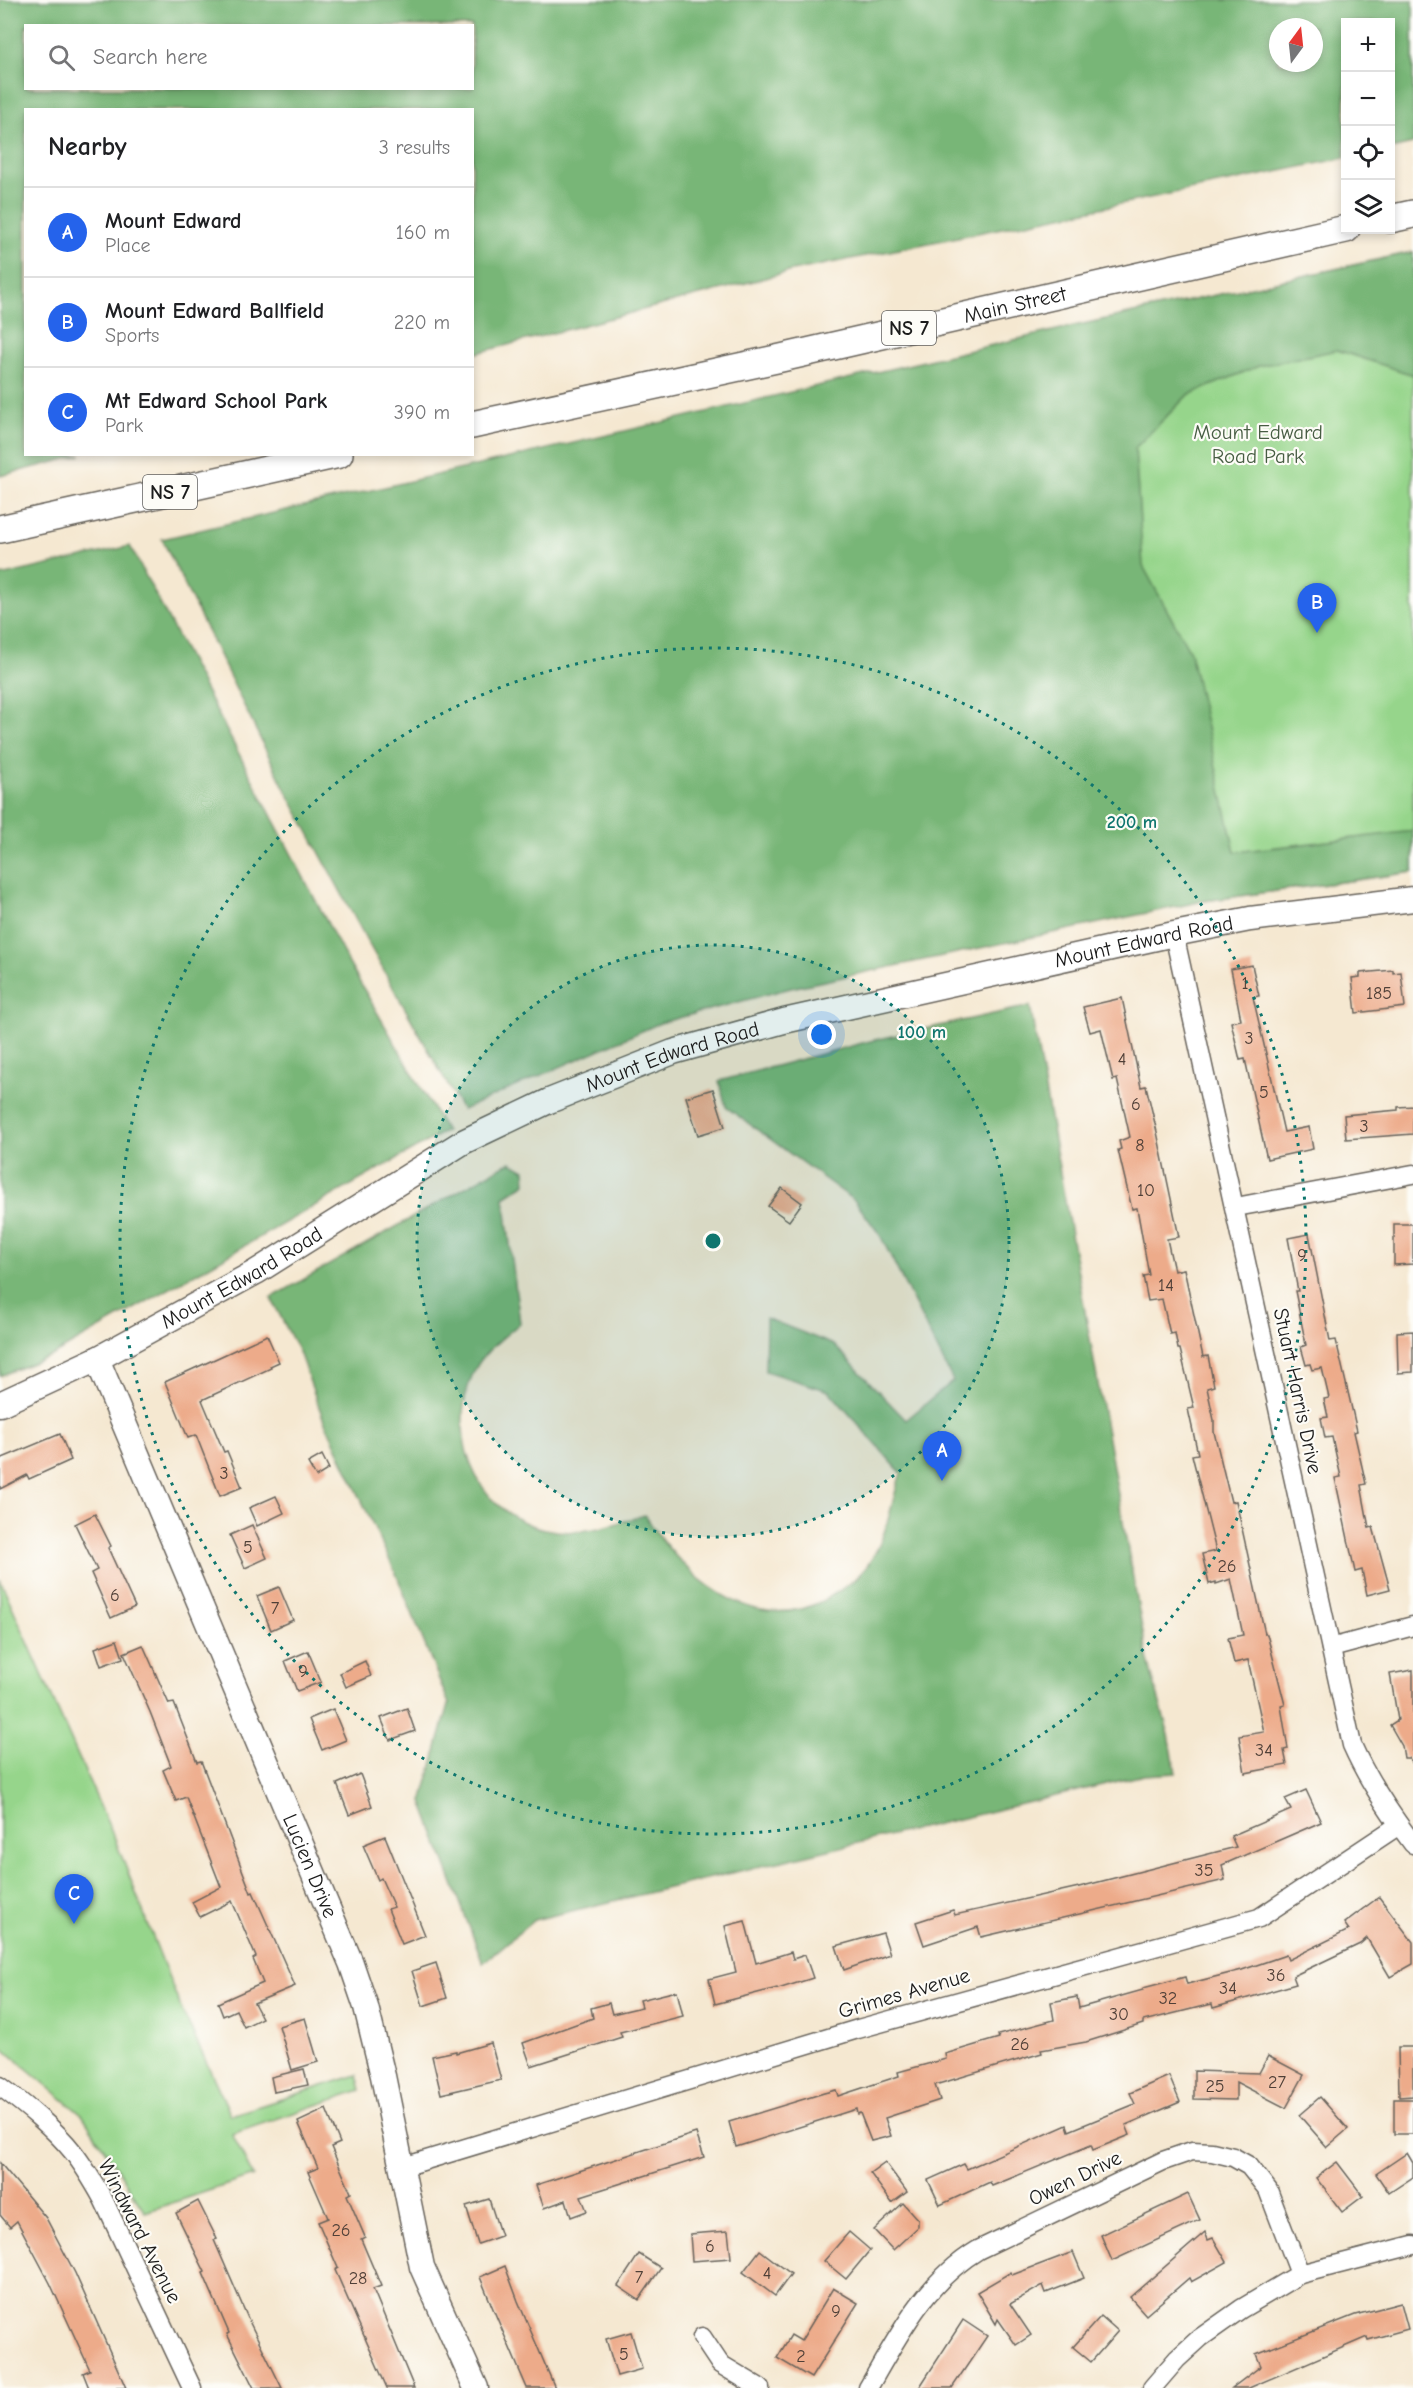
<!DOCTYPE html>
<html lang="en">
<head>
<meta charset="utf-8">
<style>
  :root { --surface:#fff; --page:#f6f6f6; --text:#202124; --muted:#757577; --line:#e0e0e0; --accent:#2563eb }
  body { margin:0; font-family:"Comic Neue",sans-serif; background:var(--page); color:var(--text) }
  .controls { position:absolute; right:18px; top:18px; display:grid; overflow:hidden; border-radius:0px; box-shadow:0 3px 9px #0003 }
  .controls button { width:54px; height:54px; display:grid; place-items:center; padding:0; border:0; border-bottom:2px solid var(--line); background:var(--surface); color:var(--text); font:30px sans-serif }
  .compass { position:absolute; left:1269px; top:18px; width:54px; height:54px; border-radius:50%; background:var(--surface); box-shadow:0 3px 9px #0003; rotate:15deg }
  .you { position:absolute; left:822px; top:1035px; width:21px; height:21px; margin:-15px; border:4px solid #fff; border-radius:50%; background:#1a73e8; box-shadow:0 0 0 9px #1a73e833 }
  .badge { display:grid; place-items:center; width:39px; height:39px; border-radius:50%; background:var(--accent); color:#fff; font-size:20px; font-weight:700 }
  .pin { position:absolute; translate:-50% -50px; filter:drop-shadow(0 2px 3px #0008) }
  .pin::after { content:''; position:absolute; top:32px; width:21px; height:18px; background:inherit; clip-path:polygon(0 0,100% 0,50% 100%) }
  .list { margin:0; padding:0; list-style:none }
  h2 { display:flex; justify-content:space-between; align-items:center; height:78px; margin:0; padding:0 24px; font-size:26px }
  h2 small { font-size:20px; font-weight:400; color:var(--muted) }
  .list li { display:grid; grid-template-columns:39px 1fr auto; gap:18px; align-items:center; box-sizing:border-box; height:90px; padding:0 24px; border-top:2px solid var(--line) }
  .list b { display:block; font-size:22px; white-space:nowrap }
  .list p { margin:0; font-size:20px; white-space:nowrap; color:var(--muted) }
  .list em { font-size:20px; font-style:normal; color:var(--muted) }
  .icon { flex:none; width:33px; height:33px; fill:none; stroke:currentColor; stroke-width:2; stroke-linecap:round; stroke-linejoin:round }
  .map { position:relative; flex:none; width:1413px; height:2388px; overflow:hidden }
  .search { position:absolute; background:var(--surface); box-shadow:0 3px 9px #0003; left:24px; top:24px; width:450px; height:66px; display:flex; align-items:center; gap:15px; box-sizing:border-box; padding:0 21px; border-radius:0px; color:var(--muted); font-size:22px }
  .panel { position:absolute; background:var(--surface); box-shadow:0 3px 9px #0003; left:24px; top:108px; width:450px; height:348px; border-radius:0px }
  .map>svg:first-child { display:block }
  .green { fill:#96d58b; stroke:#597854; stroke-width:1.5 }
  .forest { fill:#78b677; stroke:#4a694a; stroke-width:1.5; fill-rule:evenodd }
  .building { fill:#edab8a }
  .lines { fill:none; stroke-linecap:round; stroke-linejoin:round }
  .street-casing { stroke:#68635b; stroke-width:21 }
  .secondary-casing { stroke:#68635b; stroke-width:27 }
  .primary-casing { stroke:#68635b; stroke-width:30 }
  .street { stroke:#fff; stroke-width:18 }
  .secondary { stroke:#fff; stroke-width:24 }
  .primary { stroke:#fff; stroke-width:27 }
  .ring { fill:none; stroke:#0f766e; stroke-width:3; stroke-dasharray:3 6 }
  .labels { text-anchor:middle; stroke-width:4.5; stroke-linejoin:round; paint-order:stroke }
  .number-label { font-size:18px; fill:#504038 }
  .shield { fill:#fdfcf7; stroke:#605f5e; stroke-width:1.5 }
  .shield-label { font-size:20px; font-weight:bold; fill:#1c1c1c }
  .street-label { font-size:21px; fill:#1c1c1c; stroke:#fdfcf7 }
  .park-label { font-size:21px; fill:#475d43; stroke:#fdfcf7 }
  .centre { fill:#0f766e; stroke:#fdfcf7; stroke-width:3 }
  .ring-label { font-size:18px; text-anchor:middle; font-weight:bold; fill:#0f766e; stroke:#fdfcf7; stroke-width:4.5; stroke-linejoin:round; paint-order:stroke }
</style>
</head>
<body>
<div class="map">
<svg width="1413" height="2388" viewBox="0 0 1413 2388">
  <rect width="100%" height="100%" fill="#fdfcf7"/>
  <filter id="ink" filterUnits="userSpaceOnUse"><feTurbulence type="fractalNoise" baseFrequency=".0167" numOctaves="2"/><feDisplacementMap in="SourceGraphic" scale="12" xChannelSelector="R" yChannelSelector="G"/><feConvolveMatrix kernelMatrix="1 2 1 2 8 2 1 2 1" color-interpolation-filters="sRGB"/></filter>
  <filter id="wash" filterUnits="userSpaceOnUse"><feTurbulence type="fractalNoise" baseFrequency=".008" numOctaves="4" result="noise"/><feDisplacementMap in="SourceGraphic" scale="24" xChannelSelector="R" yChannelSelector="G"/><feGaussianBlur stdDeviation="1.35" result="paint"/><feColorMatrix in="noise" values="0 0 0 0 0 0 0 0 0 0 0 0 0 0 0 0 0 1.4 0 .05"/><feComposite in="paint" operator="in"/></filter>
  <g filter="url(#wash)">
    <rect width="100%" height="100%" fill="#f5e8d1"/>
    <g class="green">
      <path d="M1413 252V872L1204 901 1074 326Z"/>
      <path d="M0 1579 116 1842 180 2006 231 2115 357 2075 361 2090 232 2134 253 2176 145 2212 83 2116 0 2046Z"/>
    </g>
    <g class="forest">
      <path d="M0 0H1413V144L1391 149 1390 22H1346L1345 158 792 271 473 354 472 110H26V454L82 455 0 476ZM26 26H472V88H26ZM1278 27H1314V63H1278Z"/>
      <path d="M1413 252V375L1337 350 1259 366 1188 395 1135 448 1143 566 1190 652 1235 852 1413 831V872L1204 901 791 988 660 1023 462 1110 371 948 283 785 162 539 1074 326Z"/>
      <path d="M130 546 348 962 446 1131 53 1355 0 1376V576Z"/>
      <path d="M1030 1006 1148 1661 1169 1735 1176 1773 1144 1775 534 1920 483 1963 422 1802 449 1704 397 1576 323 1418 299 1352 271 1298 501 1167 511 1162 525 1170 526 1183 504 1197 520 1323C502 1339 481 1353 472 1376 444 1442 482 1523 556 1531 587 1535 616 1523 645 1515 681 1574 751 1638 824 1600 840 1591 859 1579 869 1563 889 1533 890 1505 901 1473L829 1391 765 1371 766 1318 834 1345 906 1420 953 1381 880 1235 855 1201 726 1107 719 1081 870 1041Z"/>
    </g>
    <g id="blocks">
      <g class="building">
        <path d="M1252 965 1259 996 1253 997 1284 1132 1309 1127 1313 1149 1267 1159 1245 1059 1240 1060 1231 1022 1241 1020 1231 969Z"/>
        <path d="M1393 970V973L1401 972 1405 1007 1356 1013 1352 978 1360 977V973Z"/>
        <path d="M1122 998 1141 1087 1146 1086 1157 1132 1179 1237 1167 1239 1174 1271 1184 1269 1203 1357 1208 1356 1214 1386 1207 1388 1214 1420V1432L1231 1502 1236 1501 1265 1634H1267L1285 1705 1281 1706 1288 1749 1284 1750 1287 1765 1245 1773 1239 1736 1264 1732 1248 1660 1234 1663 1228 1638 1243 1635 1231 1579 1216 1584V1582L1209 1584 1202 1554 1216 1551 1192 1455 1198 1454 1188 1409 1194 1408 1180 1349H1178L1175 1333 1170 1334 1162 1299 1148 1301 1143 1276 1149 1275 1137 1208 1132 1209 1118 1150 1121 1149 1119 1141 1130 1137 1117 1079 1113 1080 1101 1029 1090 1032 1083 1007Z"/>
        <path d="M713 1089 725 1127 698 1135 686 1097Z"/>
        <path d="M1413 1106V1134L1346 1139 1344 1115 1398 1110V1107Z"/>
        <path d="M782 1188 802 1203 789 1221 768 1206Z"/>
        <path d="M1394 1224H1413V1264L1394 1265Z"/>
        <path d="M1309 1234 1330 1341 1336 1340 1357 1431 1354 1432 1366 1484 1361 1485 1369 1528 1373 1527 1390 1589 1367 1595 1362 1570 1355 1572 1335 1478 1341 1477 1332 1437 1325 1438 1321 1418 1328 1417 1324 1399 1329 1398 1322 1368 1312 1370 1310 1364 1306 1365 1301 1347 1306 1345 1295 1291H1298L1288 1238Z"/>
        <path d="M1413 1331V1372L1398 1373 1397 1332Z"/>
        <path d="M267 1335 279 1362 270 1366 271 1368 202 1400 224 1452 227 1451 242 1487 220 1496 196 1435 188 1438 165 1382Z"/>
        <path d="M60 1434 71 1460 29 1479 27 1475 0 1489V1459Z"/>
        <path d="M322 1455 329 1469 316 1477 308 1463Z"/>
        <path d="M276 1496 284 1513 257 1526 249 1508Z"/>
        <path d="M95 1514 111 1546 108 1548 135 1607 111 1618 91 1573 97 1570 75 1524Z"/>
        <path d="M252 1525 267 1558 245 1568 230 1535Z"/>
        <path d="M279 1587 293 1620 271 1630 257 1596Z"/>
        <path d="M117 1640 123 1658 101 1666 95 1648Z"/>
        <path d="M143 1645 169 1704 174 1703 197 1762 201 1761 251 1893 253 1892 295 1986 254 2003 262 2018 244 2027 236 2010 223 2016 218 2003 263 1983 253 1959 256 1957 232 1901 200 1917 192 1902 221 1887 186 1797 176 1801 163 1770 171 1766 150 1712 124 1653Z"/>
        <path d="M308 1651 321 1682 297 1691 285 1661Z"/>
        <path d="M365 1661 371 1676 346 1687 340 1673Z"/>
        <path d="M1413 1670V1764L1409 1758H1404L1402 1746 1390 1725 1398 1720 1390 1674Z"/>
        <path d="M407 1708 415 1731 390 1740 381 1718Z"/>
        <path d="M333 1709 346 1740 322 1750 309 1719Z"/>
        <path d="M360 1774 372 1806 349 1815 337 1784Z"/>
        <path d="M1306 1790 1321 1822 1222 1865 1225 1880 981 1937 978 1927 924 1945 916 1922 953 1910 955 1915 1079 1887 1236 1847 1231 1836 1291 1810 1285 1799Z"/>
        <path d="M385 1836 425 1935 402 1944 388 1909 394 1907 381 1878 378 1880 363 1845Z"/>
        <path d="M1379 1897 1413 1942V1964L1390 1977 1367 1938 1360 1944 1293 1976 1296 1984 1213 2008 1212 2004 1143 2021V2024L1086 2042 1041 2050 1042 2053 935 2085 940 2100 885 2118 891 2136 871 2141 860 2113 857 2114 856 2109 736 2147 729 2122 824 2093 836 2090 838 2096 899 2076 898 2072 946 2059 945 2054 999 2038 998 2035 1054 2020 1051 2002 1077 1997 1079 2008 1143 1990V1988L1185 1977 1187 1984 1242 1970 1286 1955 1288 1960 1349 1930 1344 1923Z"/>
        <path d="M745 1921 756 1963 791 1952 793 1959 805 1955 813 1978 778 1989 777 1988 715 2004 709 1979 736 1972 725 1926Z"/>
        <path d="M883 1933 890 1954 844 1970 836 1946Z"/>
        <path d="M436 1963 447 1998 423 2006 412 1971Z"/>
        <path d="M677 1991 683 2016 620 2032 622 2037 531 2066 523 2043 593 2018 591 2008 609 2003 612 2014 642 2007 640 2000Z"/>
        <path d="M305 2018 318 2062 292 2070 279 2026Z"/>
        <path d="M491 2043 501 2080 441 2094 432 2056 456 2051V2053Z"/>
        <path d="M1398 2047H1413V2096L1399 2097Z"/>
        <path d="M1268 2056 1304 2075 1286 2108 1236 2082V2100L1194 2099V2071L1259 2073Z"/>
        <path d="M304 2069 308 2085 274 2092 271 2077Z"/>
        <path d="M1169 2076 1180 2102 1126 2125 1130 2135 1093 2150 1091 2145 992 2186 990 2182 940 2205 928 2180 964 2164 967 2169 1067 2125 1069 2131 1135 2104 1130 2093Z"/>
        <path d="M1320 2097 1348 2129 1327 2147 1299 2115Z"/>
        <rect x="1394" y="2099" width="19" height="35"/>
        <path d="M326 2109 340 2143 331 2147 351 2193 347 2195 365 2237 361 2239 381 2286 373 2289 414 2388H387L335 2270 338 2268 318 2222 328 2218 308 2172 318 2168 298 2122Z"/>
        <path d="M696 2133 704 2157 581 2196 587 2211 571 2217 566 2200 544 2208 536 2185Z"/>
        <path d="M1407 2153 1413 2163V2177L1389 2193 1376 2174Z"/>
        <path d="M885 2162 907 2192 892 2203 870 2173Z"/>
        <path d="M1337 2162 1363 2196 1342 2212 1316 2178Z"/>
        <path d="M0 2163 46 2218 75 2273 126 2388H89L83 2373 90 2370 50 2283 17 2221 10 2227 0 2215Z"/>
        <path d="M1188 2194 1200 2220 1112 2261 1101 2235Z"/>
        <path d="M489 2199 501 2236 478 2244 466 2206Z"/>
        <path d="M198 2201 217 2239 214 2240 250 2323 282 2388H254L227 2334 229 2333 203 2273 205 2272 176 2213Z"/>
        <path d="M903 2203 918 2220V2227L893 2250 874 2230Z"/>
        <path d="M728 2231 731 2258 692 2261 690 2234Z"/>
        <path d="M849 2232 870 2250 846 2279 824 2261Z"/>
        <path d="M1205 2232 1208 2240 1213 2238 1227 2262 1191 2282 1189 2278 1146 2315 1130 2297Z"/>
        <path d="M760 2250 791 2274 775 2296 743 2272Z"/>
        <path d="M1073 2252 1084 2278 1046 2293 1043 2285 1010 2304 1031 2335 1016 2345 998 2319 996 2324 977 2292 1011 2272 1012 2275Z"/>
        <path d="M639 2254 661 2268 639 2300 618 2286Z"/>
        <path d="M505 2266 518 2301 555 2388H527L494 2311 480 2277Z"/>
        <path d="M833 2288 858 2303 811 2378 777 2358 791 2335 801 2341Z"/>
        <path d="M1401 2303 1408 2329 1368 2340 1367 2337 1249 2388H1232L1261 2366 1256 2354 1355 2315Z"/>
        <path d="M1101 2316 1118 2331 1091 2362 1073 2347Z"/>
        <path d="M963 2320 987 2336 952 2388H919Z"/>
        <path d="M631 2332 642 2369 617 2376 606 2339Z"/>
      </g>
    </g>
  </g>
  <g filter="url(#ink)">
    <use href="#blocks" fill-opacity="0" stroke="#68635b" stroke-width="1.5"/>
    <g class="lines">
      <g class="street-casing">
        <g id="street">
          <path d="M1174 934 1352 1745C1368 1781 1389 1812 1413 1844"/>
          <path d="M1236 1207 1413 1174"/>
          <path d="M1331 1648 1413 1626"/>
          <path d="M0 2086C25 2105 53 2127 73 2152 84 2166 94 2183 103 2199L192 2388"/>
          <path d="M403 2167 858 2029 1259 1918 1399 1825"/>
          <path d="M702 2337 720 2364 760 2388"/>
          <path d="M868 2388C898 2336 925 2282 978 2250L1163 2161 1192 2151 1212 2152 1233 2157 1249 2166 1268 2190 1300 2274"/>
          <path d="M1152 2388 1177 2359 1200 2338 1241 2309 1300 2274 1413 2245"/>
        </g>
      </g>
      <g class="secondary-casing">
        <g id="secondary">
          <path id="s1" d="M97 1359 351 1963 366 2007 383 2076 422 2267 476 2388"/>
          <path id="s2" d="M0 1404 97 1359 256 1272 463 1142 549 1101 673 1052 784 1021 1174 934 1250 919 1413 899"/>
        </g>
      </g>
      <g class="primary-casing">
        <g id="primary">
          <path d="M1390 219 1413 214"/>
          <path id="s3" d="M472 425 781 358 1346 229"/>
          <path d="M0 529 339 454"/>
        </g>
      </g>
      <use href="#street" class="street"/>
      <use href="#secondary" class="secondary"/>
      <use href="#primary" class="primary"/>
    </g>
  </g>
  <circle cx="713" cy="1241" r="296" fill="#0f766e" fill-opacity=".12"/>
  <g class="ring">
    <circle cx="713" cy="1241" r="296"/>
    <circle cx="713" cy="1241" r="593"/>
  </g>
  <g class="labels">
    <g class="number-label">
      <text x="1245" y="989">1</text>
      <text x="1379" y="999">185</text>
      <text x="1249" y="1044">3</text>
      <text x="1122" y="1065">4</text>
      <text x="1264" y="1098">5</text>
      <text x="1136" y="1110">6</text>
      <text x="1364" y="1132">3</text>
      <text x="1140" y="1151">8</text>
      <text x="1146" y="1196">10</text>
      <text x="1302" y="1261">9</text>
      <text x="1166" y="1291">14</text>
      <text x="224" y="1479">3</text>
      <text x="248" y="1553">5</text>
      <text x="1227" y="1572">26</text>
      <text x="115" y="1601">6</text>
      <text x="275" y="1614">7</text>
      <text x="303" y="1677">9</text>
      <text x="1264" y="1756">34</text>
      <text x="1204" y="1876">35</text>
      <text x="1276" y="1981">36</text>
      <text x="1228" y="1994">34</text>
      <text x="1168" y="2004">32</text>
      <text x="1119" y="2020">30</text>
      <text x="1020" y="2050">26</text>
      <text x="1277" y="2088">27</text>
      <text x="1215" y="2092">25</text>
      <text x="341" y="2236">26</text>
      <text x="710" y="2252">6</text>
      <text x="767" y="2279">4</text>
      <text x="639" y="2283">7</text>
      <text x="358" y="2284">28</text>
      <text x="836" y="2317">9</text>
      <text x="624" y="2360">5</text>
      <text x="801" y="2362">2</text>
    </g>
    <g class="shield">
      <rect x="882" y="311" width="54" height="34" rx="4.5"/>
      <rect x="143" y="475" width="54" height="34" rx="4.5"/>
    </g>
    <g class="shield-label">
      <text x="909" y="335">NS 7</text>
      <text x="170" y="499">NS 7</text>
    </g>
    <g class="street-label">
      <text dy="7" stroke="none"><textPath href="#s3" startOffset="556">Main Street</textPath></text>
      <text dy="7" stroke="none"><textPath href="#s2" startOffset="1245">Mount Edward Road</textPath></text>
      <text dy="7" stroke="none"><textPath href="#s2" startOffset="759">Mount Edward Road</textPath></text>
      <text dy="7" stroke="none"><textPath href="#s2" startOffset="273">Mount Edward Road</textPath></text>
      <text transform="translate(1298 1391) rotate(78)" y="7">Stuart Harris Drive</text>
      <text dy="7" stroke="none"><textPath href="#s1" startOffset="550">Lucien Drive</textPath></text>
      <text transform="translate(904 1993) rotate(-16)" y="7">Grimes Avenue</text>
      <text transform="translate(1075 2178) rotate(-26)" y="7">Owen Drive</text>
      <text transform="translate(140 2231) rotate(63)" y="7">Windward Avenue</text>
    </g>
    <g class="park-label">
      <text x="1258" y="439">Mount Edward<tspan x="1258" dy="24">Road Park</tspan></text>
    </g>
  </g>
  <circle cx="713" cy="1241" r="9" class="centre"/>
  <g class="ring-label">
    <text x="1132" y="828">200 m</text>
    <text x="922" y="1038">100 m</text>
  </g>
</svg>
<div class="controls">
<button>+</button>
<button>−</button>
<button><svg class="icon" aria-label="locate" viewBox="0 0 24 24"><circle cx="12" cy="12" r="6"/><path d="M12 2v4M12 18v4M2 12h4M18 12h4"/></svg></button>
<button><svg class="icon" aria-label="layers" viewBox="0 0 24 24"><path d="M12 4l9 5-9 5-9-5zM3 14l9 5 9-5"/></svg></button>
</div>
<svg class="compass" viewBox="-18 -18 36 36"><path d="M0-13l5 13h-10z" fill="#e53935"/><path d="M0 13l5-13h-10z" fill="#757577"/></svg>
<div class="you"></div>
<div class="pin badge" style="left:942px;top:1481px">A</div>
<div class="pin badge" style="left:1317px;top:633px">B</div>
<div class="pin badge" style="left:74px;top:1924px">C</div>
<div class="search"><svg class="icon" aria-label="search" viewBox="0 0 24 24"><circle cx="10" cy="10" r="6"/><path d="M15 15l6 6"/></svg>Search here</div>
<section class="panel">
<h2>Nearby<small>3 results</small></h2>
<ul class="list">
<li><span class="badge">A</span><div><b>Mount Edward</b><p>Place</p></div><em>160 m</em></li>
<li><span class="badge">B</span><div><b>Mount Edward Ballfield</b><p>Sports</p></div><em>220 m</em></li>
<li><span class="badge">C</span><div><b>Mt Edward School Park</b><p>Park</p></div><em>390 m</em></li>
</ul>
</section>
</div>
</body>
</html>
